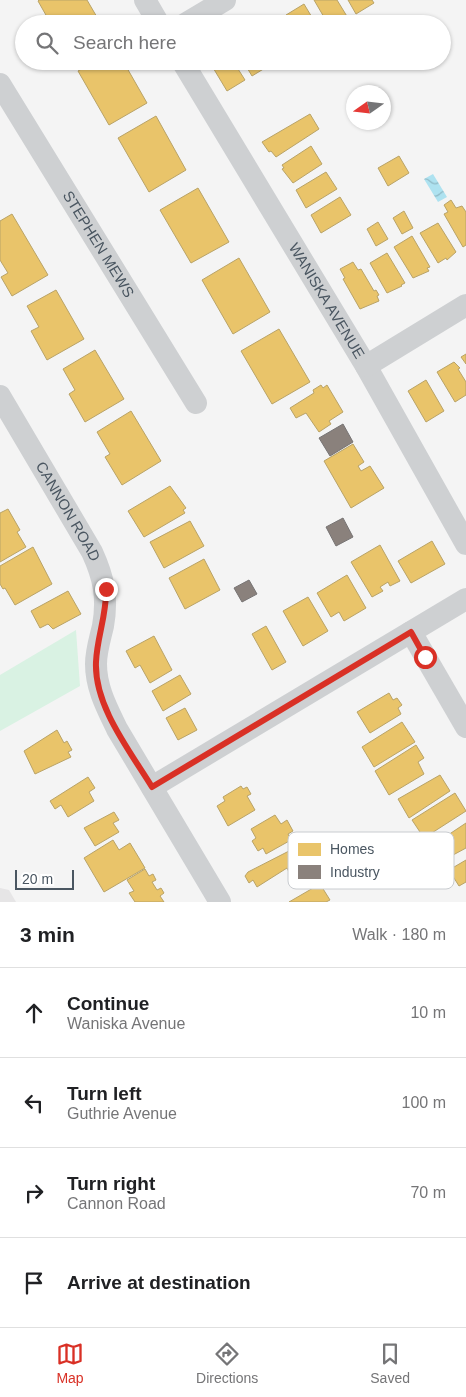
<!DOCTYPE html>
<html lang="en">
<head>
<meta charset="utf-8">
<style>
  :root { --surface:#fff; --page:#f6f6f6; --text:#202124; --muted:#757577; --line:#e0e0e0; --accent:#d93025 }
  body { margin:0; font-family:Arial,sans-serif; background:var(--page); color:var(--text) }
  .compass { position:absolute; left:346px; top:85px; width:45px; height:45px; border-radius:50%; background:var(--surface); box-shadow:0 1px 4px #0004; rotate:256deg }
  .scale { position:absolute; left:15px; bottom:12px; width:59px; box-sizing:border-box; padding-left:5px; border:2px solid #4a5661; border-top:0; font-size:14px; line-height:18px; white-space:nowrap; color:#4a5661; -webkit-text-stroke:4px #fff; paint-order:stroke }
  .stop { position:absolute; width:15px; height:15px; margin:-11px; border:4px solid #d93025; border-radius:50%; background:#fff }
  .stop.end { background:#d93025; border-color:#fff; box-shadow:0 1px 5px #0008 }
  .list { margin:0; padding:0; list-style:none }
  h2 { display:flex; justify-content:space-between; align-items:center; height:65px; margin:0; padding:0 20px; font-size:21px }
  h2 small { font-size:16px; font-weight:400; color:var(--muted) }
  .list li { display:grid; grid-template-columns:32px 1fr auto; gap:15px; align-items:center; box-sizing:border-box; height:90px; padding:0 20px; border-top:1px solid var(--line) }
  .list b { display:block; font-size:19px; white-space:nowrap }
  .list p { margin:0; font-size:16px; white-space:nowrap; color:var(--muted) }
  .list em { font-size:16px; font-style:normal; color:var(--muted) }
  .icon { flex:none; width:28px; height:28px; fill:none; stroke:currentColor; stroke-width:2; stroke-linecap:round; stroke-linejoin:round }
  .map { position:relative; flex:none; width:466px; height:902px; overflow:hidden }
  .search { position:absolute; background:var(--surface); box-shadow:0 1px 4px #0004; left:15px; right:15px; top:15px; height:55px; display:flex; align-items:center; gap:12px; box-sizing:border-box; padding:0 18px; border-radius:28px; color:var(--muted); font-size:19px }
  .sheet { height:425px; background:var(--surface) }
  nav { display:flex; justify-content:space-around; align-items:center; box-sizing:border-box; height:70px; border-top:1px solid var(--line); background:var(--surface); font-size:14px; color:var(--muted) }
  nav a { display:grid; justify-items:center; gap:2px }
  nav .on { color:var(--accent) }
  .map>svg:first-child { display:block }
  .education { fill:#e6e5e6 }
  .green { fill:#d9f2e3 }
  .water { fill:url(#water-waves) }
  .homes { fill:#e9c46a; stroke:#b9a367 }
  .industry { fill:#8a817c; stroke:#777474 }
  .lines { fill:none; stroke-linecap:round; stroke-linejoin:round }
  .minor { stroke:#ced0d2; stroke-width:22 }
  .route { stroke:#d93025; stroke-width:6 }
  .labels { text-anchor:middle; stroke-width:5; stroke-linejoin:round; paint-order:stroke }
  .street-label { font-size:15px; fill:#4a5661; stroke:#fff }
  .key { fill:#fff; stroke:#c9ccd0; stroke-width:1 }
  .key-label { font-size:14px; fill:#4a5661 }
</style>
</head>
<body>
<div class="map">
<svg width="466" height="902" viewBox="0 0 466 902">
  <defs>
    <pattern id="water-waves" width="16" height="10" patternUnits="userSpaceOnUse" patternTransform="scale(1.25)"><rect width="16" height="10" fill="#aee2f0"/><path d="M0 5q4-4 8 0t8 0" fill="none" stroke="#90bac6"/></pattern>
  </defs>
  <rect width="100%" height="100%" fill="#f4f4f4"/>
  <path class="education" d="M0 888 9 890 16 902H0Z"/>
  <path class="green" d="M76 630 80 686 0 731V675Z"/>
  <path class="water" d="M433 174 447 197 438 202 424 179Z"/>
  <g class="homes">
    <path d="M39 0H87L101 24H51L38 1Z"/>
    <path d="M314 0H337L348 18 339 24H328Z"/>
    <path d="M348 0H372L374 3 356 14Z"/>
    <path d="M304 4 316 24H291L286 15Z"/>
    <path d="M277 19 280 24 268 23 273 20Z"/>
    <path d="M96 61H123L147 103 109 125 78 71Z"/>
    <path d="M209 61H233L245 80 227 91Z"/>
    <path d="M243 61H268L270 65 252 76Z"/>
    <path d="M332 61H344L335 66Z"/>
    <path d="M310 114 319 129 276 157 271 151 269 152 262 142Z"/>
    <path d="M156 116 186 170 149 192 118 138Z"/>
    <path d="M311 146 322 164 293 183 282 169 284 168 282 165Z"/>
    <path d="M399 156 409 173 388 186 378 168Z"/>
    <path d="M326 172 337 189 306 208 296 190Z"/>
    <path d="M198 188 229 242 191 263 160 210Z"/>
    <path d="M340 197 351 215 321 233 311 215Z"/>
    <path d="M451 200 456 208 462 206 466 212V245L463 247 444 214 448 212 444 205Z"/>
    <path d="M404 211 413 228 402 234 393 218Z"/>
    <path d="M12 214 48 275 12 296 1 277 8 273 0 260V221Z"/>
    <path d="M378 222 388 239 376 246 367 229Z"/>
    <path d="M438 223 456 252 447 260 446 258 438 263 420 233Z"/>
    <path d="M412 236 430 267 427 268 429 271 413 278 394 247Z"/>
    <path d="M387 253 405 283 401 285 402 286 387 293 370 263Z"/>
    <path d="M239 258 270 312 233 334 202 280Z"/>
    <path d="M353 262 358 270 361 269 374 291 376 290 379 295 377 296 379 301 360 309 343 279 345 278 340 269Z"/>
    <path d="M56 290 84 339 47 360 31 331 39 327 27 306Z"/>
    <path d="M279 329 310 382 272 404 241 351Z"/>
    <path d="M95 350 124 399 85 422 69 394 75 390 63 369Z"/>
    <path d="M466 354V364L461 357Z"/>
    <path d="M454 362 460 368 458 369 466 382V395L455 402 437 372Z"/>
    <path d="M426 380 444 411 426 422 408 391Z"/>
    <path d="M321 385 323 388 327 385 343 412 329 421 331 424 319 432 306 413 296 418 290 408 314 393 313 390Z"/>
    <path d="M131 411 161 461 122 485 105 457 110 454 97 432Z"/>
    <path d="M353 444 364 462 358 466 361 471 370 466 384 488 351 508 324 461Z"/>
    <path d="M170 486 186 508 183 510 185 513 144 537 128 511Z"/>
    <path d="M8 509 20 530 17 532 26 547 0 562V513Z"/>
    <path d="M190 521 204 546 164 568 150 542Z"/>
    <path d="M432 541 445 564 411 583 398 561Z"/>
    <path d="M380 545 400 581 390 586 388 582 380 587 383 591 372 597 351 562Z"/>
    <path d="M33 547 52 584 15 605 5 588 3 589 0 584V566Z"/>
    <path d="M204 559 220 590 185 609 169 578Z"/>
    <path d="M347 575 366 608 344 621 339 612 331 617 317 593Z"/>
    <path d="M68 591 81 614 53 629 48 624 40 628 31 611Z"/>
    <path d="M308 597 328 631 303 646 283 611Z"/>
    <path d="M266 626 286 662 272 670 252 634Z"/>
    <path d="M154 636 172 670 150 683 140 665 135 668 126 651Z"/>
    <path d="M180 675 191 694 163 711 152 691Z"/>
    <path d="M389 693 393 700 397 698 402 705 398 708 401 714 370 733 357 712Z"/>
    <path d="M185 708 197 730 178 740 166 718Z"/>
    <path d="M402 722 415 742 374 767 362 747Z"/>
    <path d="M57 730 64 743 67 741 72 750 68 752 71 757 35 774 24 751Z"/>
    <path d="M416 745 424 758 418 762 424 774 389 795 375 771Z"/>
    <path d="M440 775 450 791 409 818 398 799Z"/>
    <path d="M88 777 95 788 89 792 94 801 68 817 61 805 55 809 50 801Z"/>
    <path d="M241 786 243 789 247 787 251 794 247 796 255 810 228 826 217 806 225 801 223 797Z"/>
    <path d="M455 793 466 811 424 838 412 820Z"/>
    <path d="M114 812 119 820 113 823 119 832 95 846 84 828Z"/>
    <path d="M275 815 281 824 287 820 293 831 288 834 291 840 266 854 263 848 258 851 252 841 256 838 251 829Z"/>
    <path d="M466 823V848L442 861 439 855 436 856 433 851 436 849 433 845Z"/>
    <path d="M113 840 119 850 130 843 145 868 104 892 84 858Z"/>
    <path d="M289 851 296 863 292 865 294 869 289 872 287 868 257 887 253 880 249 883 245 876 248 872Z"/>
    <path d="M466 860V882L459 886 449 870Z"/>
    <path d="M145 869 149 876 153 874 156 880 152 882 157 890 161 888 164 893 160 896 164 902H135L129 893 134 891 127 880Z"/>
    <path d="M320 884 330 900 326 902H289Z"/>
  </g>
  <g class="industry">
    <path d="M343 424 353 442 330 456 319 438Z"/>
    <path d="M343 518 353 537 336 546 326 527Z"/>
    <path d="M249 580 257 594 242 602 234 588Z"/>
  </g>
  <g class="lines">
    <g class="minor">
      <path d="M145 0 159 24"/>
      <path d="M185 24 225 0"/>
      <path id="s1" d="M182 61 366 366 466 544"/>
      <path id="s2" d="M0 84 196 403"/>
      <path d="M366 366 466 305"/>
      <path id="s3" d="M0 396 92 552C104 578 108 598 103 626 100 639 96 651 96 664 96 688 107 708 117 729L220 902"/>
      <path d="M411 632 466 727"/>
      <path d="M152 787 466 599"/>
    </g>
  </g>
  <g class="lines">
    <path class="route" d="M106 589C107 614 97 637 96 662 94 706 130 751 152 787L411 632 425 657"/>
  </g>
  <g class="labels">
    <g class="street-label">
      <text dy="5" stroke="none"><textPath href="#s2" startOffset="188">STEPHEN MEWS</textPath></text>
      <text dy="5" stroke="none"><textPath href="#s1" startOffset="280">WANISKA AVENUE</textPath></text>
      <text dy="5" stroke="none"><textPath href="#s3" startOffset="134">CANNON ROAD</textPath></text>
    </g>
  </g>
  <rect x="288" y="832" width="166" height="57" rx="8" class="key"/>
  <rect x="298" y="843" width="23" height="13" fill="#e9c46a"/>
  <rect x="298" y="865" width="23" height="14" fill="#8a817c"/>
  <g class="key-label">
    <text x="330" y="854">Homes</text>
    <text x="330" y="877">Industry</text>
  </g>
</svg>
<svg class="compass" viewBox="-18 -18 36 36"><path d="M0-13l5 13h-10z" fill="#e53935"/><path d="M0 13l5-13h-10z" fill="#757577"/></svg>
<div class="scale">20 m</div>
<div class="stop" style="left:425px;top:657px"></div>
<div class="stop end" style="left:106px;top:589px"></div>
<div class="search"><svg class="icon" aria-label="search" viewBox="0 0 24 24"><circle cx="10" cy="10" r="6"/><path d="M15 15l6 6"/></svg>Search here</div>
</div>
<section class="sheet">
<h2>3 min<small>Walk · 180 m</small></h2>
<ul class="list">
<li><svg class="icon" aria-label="ahead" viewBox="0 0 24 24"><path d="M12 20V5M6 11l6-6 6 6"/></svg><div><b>Continue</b><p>Waniska Avenue</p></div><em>10 m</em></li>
<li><svg class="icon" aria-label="left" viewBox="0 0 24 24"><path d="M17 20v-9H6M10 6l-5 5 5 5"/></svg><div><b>Turn left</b><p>Guthrie Avenue</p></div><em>100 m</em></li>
<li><svg class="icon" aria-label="right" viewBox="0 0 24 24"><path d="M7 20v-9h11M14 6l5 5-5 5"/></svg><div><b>Turn right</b><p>Cannon Road</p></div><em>70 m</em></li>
<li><svg class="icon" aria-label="arrive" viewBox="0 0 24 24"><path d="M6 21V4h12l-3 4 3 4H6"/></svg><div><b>Arrive at destination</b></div></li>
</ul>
</section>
<nav>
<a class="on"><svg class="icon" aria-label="map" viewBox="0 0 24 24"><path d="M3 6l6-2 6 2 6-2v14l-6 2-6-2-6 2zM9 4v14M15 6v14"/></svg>Map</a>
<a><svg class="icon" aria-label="directions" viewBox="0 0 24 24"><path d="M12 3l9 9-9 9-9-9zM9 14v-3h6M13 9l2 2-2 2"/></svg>Directions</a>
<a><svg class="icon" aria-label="saved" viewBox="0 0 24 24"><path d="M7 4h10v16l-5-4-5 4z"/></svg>Saved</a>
</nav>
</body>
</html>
